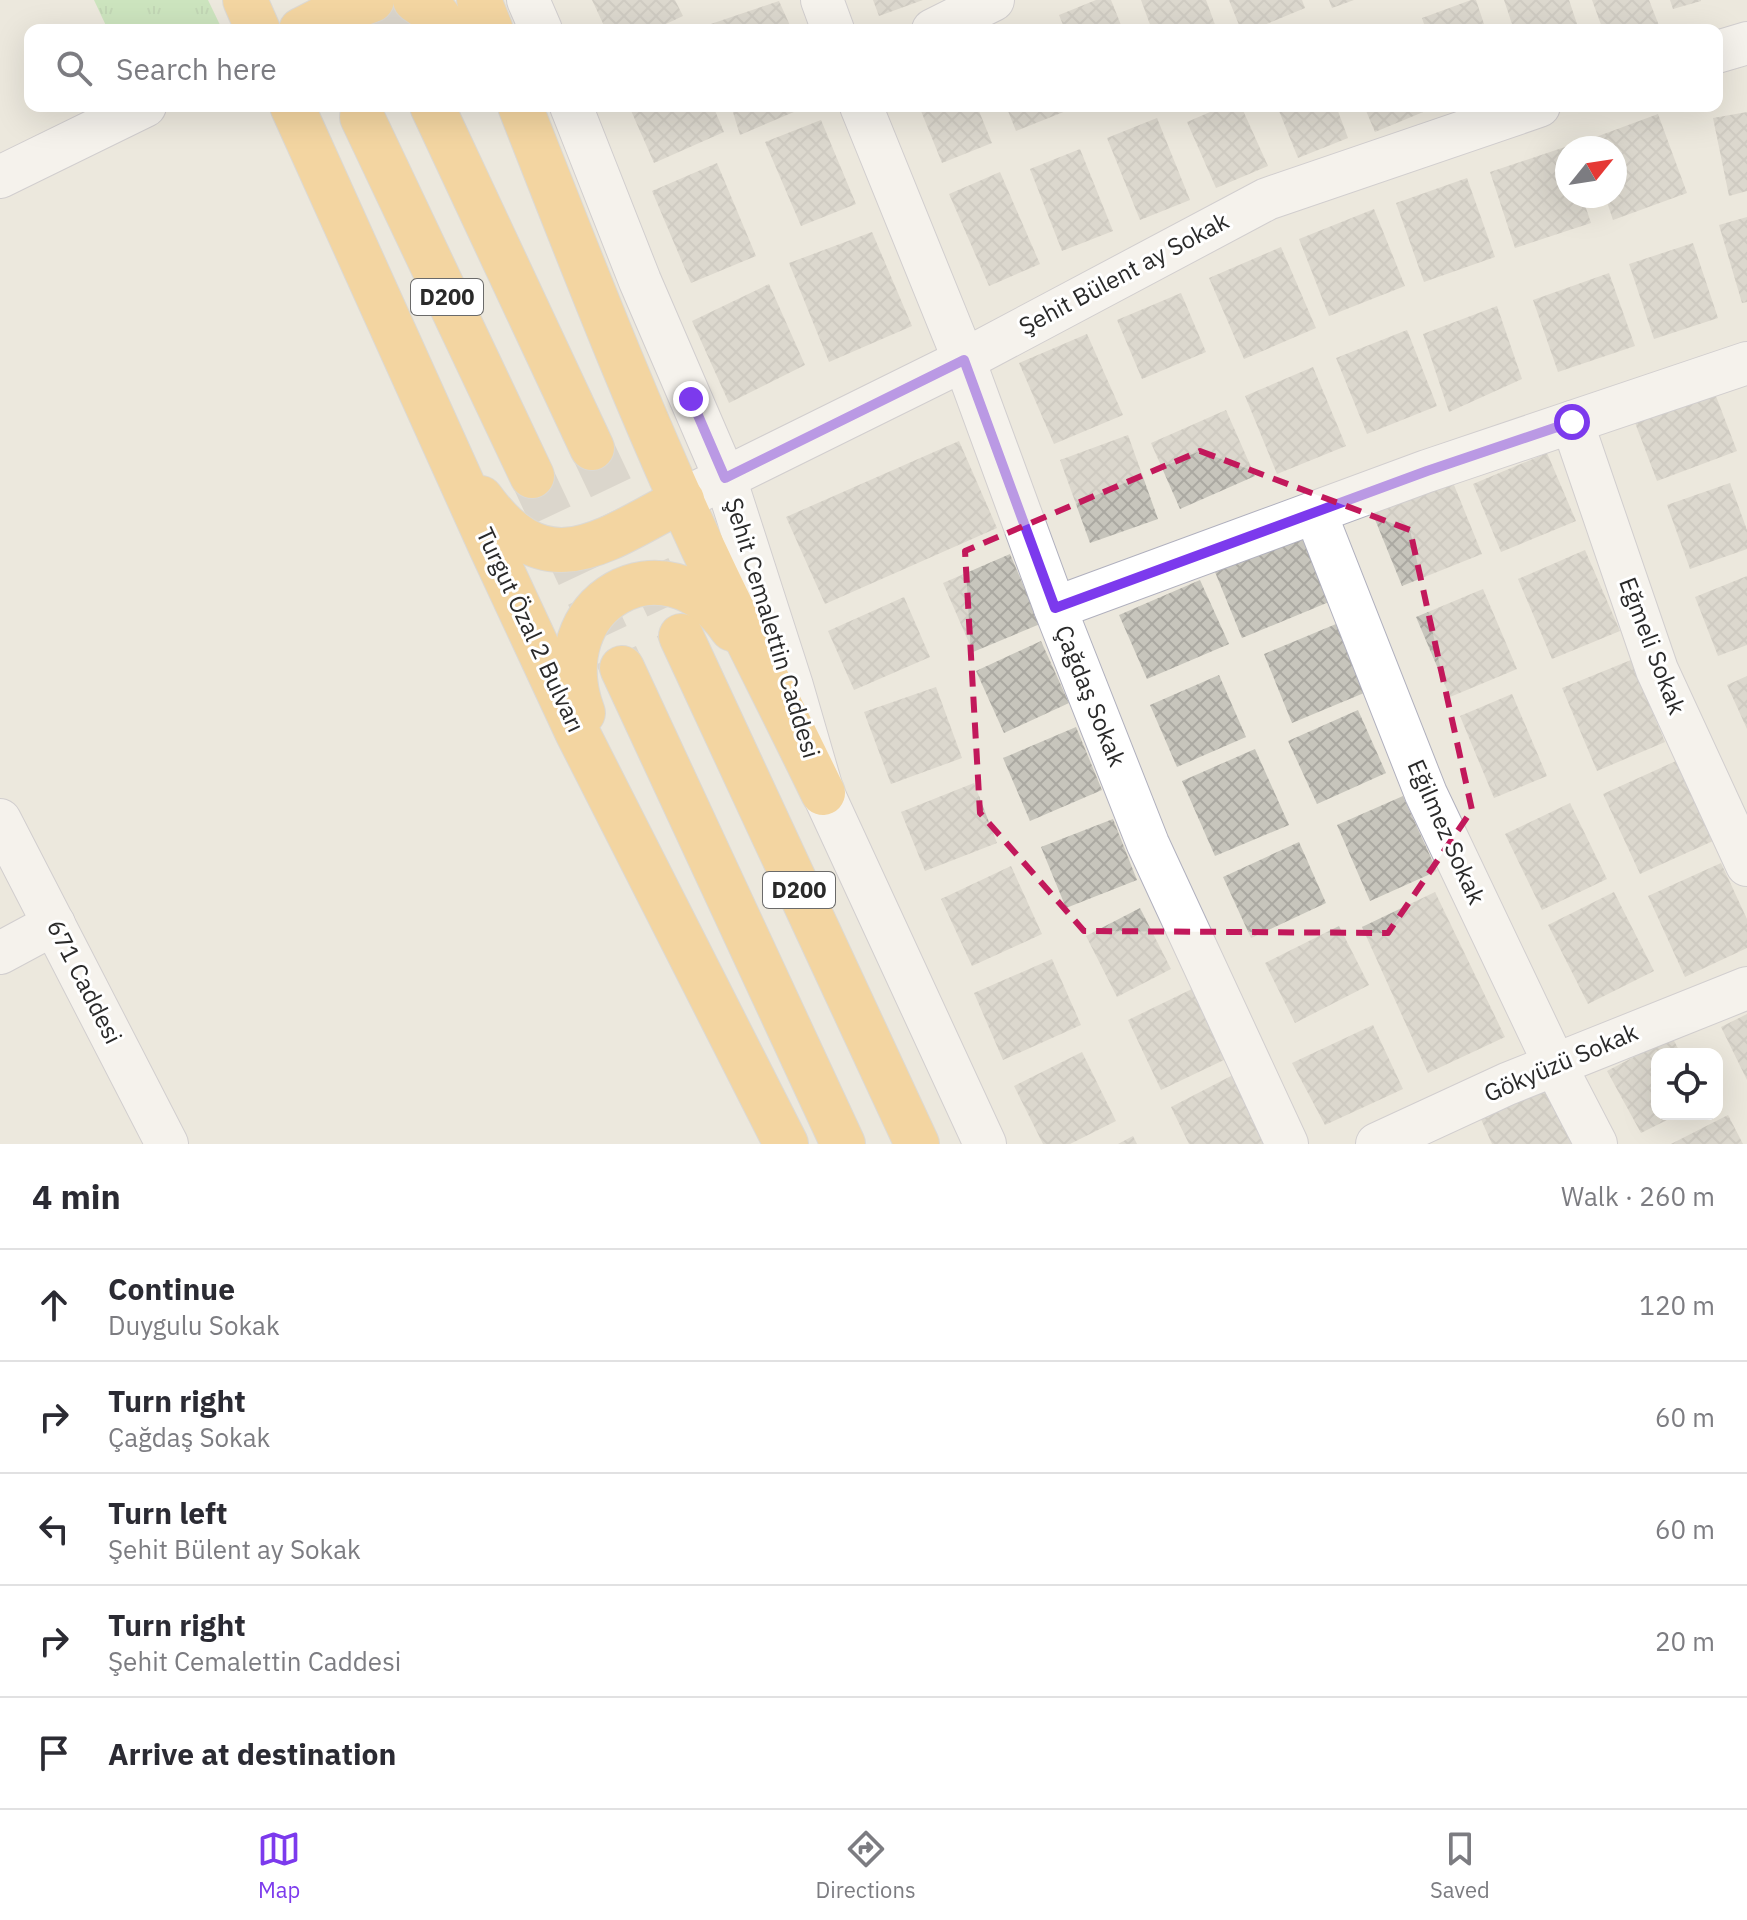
<!DOCTYPE html>
<html lang="en">
<head>
<meta charset="utf-8">
<style>
  :root { --surface:#fff; --page:#f2f2f3; --text:#2b2b33; --muted:#7c7c81; --line:#e1e1e2; --accent:#7c3aed }
  body { margin:0; font-family:"IBM Plex Sans",sans-serif; background:var(--page); color:var(--text) }
  .controls { position:absolute; right:24px; bottom:24px; display:grid; overflow:hidden; border-radius:16px; box-shadow:0 8px 32px #0002 }
  .controls button { width:72px; height:72px; display:grid; place-items:center; padding:0; border:0; border-bottom:2px solid var(--line); background:var(--surface); color:var(--text); font:40px sans-serif }
  .compass { position:absolute; left:1555px; top:136px; width:72px; height:72px; border-radius:50%; background:var(--surface); box-shadow:0 8px 32px #0002; rotate:60deg }
  .stop { position:absolute; width:24px; height:24px; margin:-18px; border:6px solid #7c3aed; border-radius:50%; background:#fff }
  .stop.end { background:#7c3aed; border-color:#fff; box-shadow:0 2px 8px #0008 }
  .list { margin:0; padding:0; list-style:none }
  h2 { display:flex; justify-content:space-between; align-items:center; height:104px; margin:0; padding:0 32px; font-size:34px }
  h2 small { font-size:26px; font-weight:400; color:var(--muted) }
  .list li { display:grid; grid-template-columns:52px 1fr auto; gap:24px; align-items:center; box-sizing:border-box; height:112px; padding:0 32px; border-top:2px solid var(--line) }
  .list b { display:block; font-size:30px; white-space:nowrap }
  .list p { margin:0; font-size:26px; white-space:nowrap; color:var(--muted) }
  .list em { font-size:26px; font-style:normal; color:var(--muted) }
  .icon { flex:none; width:44px; height:44px; fill:none; stroke:currentColor; stroke-width:2; stroke-linecap:round; stroke-linejoin:round }
  .map { position:relative; flex:none; width:1747px; height:1144px; overflow:hidden }
  .search { position:absolute; background:var(--surface); box-shadow:0 8px 32px #0002; left:24px; right:24px; top:24px; height:88px; display:flex; align-items:center; gap:20px; box-sizing:border-box; padding:0 28px; border-radius:16px; color:var(--muted); font-size:30px }
  .sheet { height:664px; background:var(--surface) }
  nav { display:flex; justify-content:space-around; align-items:center; box-sizing:border-box; height:112px; border-top:2px solid var(--line); background:var(--surface); font-size:22px; color:var(--muted) }
  nav a { display:grid; justify-items:center; gap:4px }
  nav .on { color:var(--accent) }
  .map>svg:first-child { display:block }
  .grass { fill:url(#grass-tufts) }
  .building { fill:url(#building-cross-hatch) }
  .lines { fill:none; stroke-linecap:round; stroke-linejoin:round }
  .highway-tunnel { stroke:#c5c2b9; stroke-width:44; stroke-dasharray:44 22; stroke-linecap:butt }
  .minor-casing { stroke:#b0b0be; stroke-width:44 }
  .highway-casing { stroke:#c8c8c8; stroke-width:46 }
  .minor { stroke:#fff; stroke-width:42 }
  .highway { stroke:#fabf5a; stroke-width:44 }
  .route { stroke:#7c3aed; stroke-width:10 }
  .marked { fill:none; stroke:#c2185b; stroke-width:6; stroke-dasharray:16 10; stroke-linejoin:round }
  .labels { text-anchor:middle; stroke-width:6; stroke-linejoin:round; paint-order:stroke }
  .shield { fill:#fff; stroke:#6a6a6a; stroke-width:2 }
  .shield-label { font-size:22px; font-weight:bold; fill:#2a2a2a }
  .street-label { font-size:24px; fill:#2a2a2a; stroke:#fff }
</style>
</head>
<body>
<div class="map">
<svg width="1747" height="1144" viewBox="0 0 1747 1144">
  <defs>
    <pattern id="grass-tufts" width="24" height="20" patternUnits="userSpaceOnUse" patternTransform="scale(2)"><rect width="24" height="20" fill="#a5e19a"/><path d="M3 7l-1-3M5 7V3M7 7l1-3M15 17l-1-3M17 17v-4M19 17l1-3" fill="none" stroke="#8ec185"/></pattern>
    <pattern id="building-cross-hatch" width="8" height="8" patternUnits="userSpaceOnUse" patternTransform="scale(2)"><rect width="8" height="8" fill="#c7c5bc"/><path d="M0 0l8 8M0 8l8-8" fill="none" stroke="#aba9a2"/></pattern>
  </defs>
  <rect width="100%" height="100%" fill="#ece8dd"/>
  <path class="grass" d="M94 0H208L221 27 216 30H108Z"/>
  <g class="building">
    <path d="M592 0H675L683 16 653 30H606Z"/>
    <path d="M873 0H923L879 16Z"/>
    <path d="M1096 0H1111L1123 30H1065L1059 15Z"/>
    <path d="M1141 0H1206L1217 30H1152Z"/>
    <path d="M1229 0H1302L1305 8 1252 30H1241Z"/>
    <path d="M1329 0H1354L1332 8Z"/>
    <path d="M1471 0H1476L1486 30H1426L1422 18Z"/>
    <path d="M1504 0H1569L1579 30H1514Z"/>
    <path d="M1592 0H1649L1660 28 1603 30Z"/>
    <path d="M1670 0H1701V1L1673 9Z"/>
    <path d="M779 1 792 30H706L705 26Z"/>
    <path d="M629 106H713L724 132 654 163Z"/>
    <path d="M731 106H808L740 135Z"/>
    <path d="M919 106H977L992 143 942 163Z"/>
    <path d="M1006 106H1064L1066 111 1016 131Z"/>
    <path d="M1224 106H1241L1268 166 1216 188 1187 122Z"/>
    <path d="M1277 106H1336L1348 138 1298 158Z"/>
    <path d="M1364 106H1426L1428 110 1375 132Z"/>
    <path d="M1747 112V191L1729 196 1713 118Z"/>
    <path d="M1658 114 1687 193 1613 220 1605 196H1615V148H1587L1585 141Z"/>
    <path d="M1157 118 1190 200 1140 220 1107 138Z"/>
    <path d="M821 120 856 204 801 226 765 142Z"/>
    <path d="M1565 147 1567 196H1582L1591 223 1515 248 1490 172Z"/>
    <path d="M1080 149 1113 231 1062 251 1030 169Z"/>
    <path d="M717 163 756 256 691 283 652 191Z"/>
    <path d="M1000 172 1040 264 989 286 949 194Z"/>
    <path d="M1467 178 1495 257 1424 282 1396 203Z"/>
    <path d="M1374 209 1405 286 1329 316 1299 239Z"/>
    <path d="M1747 217V302L1742 303 1719 225Z"/>
    <path d="M872 232 912 326 829 362 789 263Z"/>
    <path d="M1693 243 1718 318 1654 339 1629 264Z"/>
    <path d="M1281 247 1316 328 1244 359 1209 278Z"/>
    <path d="M1609 273 1635 346 1558 372 1533 300Z"/>
    <path d="M769 284 805 365 729 403 692 321Z"/>
    <path d="M1181 293 1206 352 1142 379 1117 320Z"/>
    <path d="M1497 306 1522 379 1449 412 1423 334Z"/>
    <path d="M1407 330 1437 406 1367 434 1336 358Z"/>
    <path d="M1087 334 1123 415 1054 444 1019 363Z"/>
    <path d="M1313 367 1346 446 1277 474 1245 396Z"/>
    <path d="M1714 391 1737 451 1657 481 1634 420Z"/>
    <path d="M1226 410 1255 476 1180 509 1151 443Z"/>
    <path d="M1128 435 1158 519 1090 543 1060 460Z"/>
    <path d="M959 441 997 528 825 604 786 517Z"/>
    <path d="M1547 453 1576 521 1501 552 1473 484Z"/>
    <path d="M1452 480 1482 554 1402 586 1372 512Z"/>
    <path d="M1730 483 1747 530V549L1690 569 1667 505Z"/>
    <path d="M1303 537 1329 602 1242 638 1215 572Z"/>
    <path d="M1585 550 1620 631 1552 659 1518 579Z"/>
    <path d="M1010 554 1040 624 973 652 943 583Z"/>
    <path d="M1747 576V645L1718 656 1695 597Z"/>
    <path d="M1200 580 1229 644 1147 679 1119 615Z"/>
    <path d="M1483 589 1517 669 1450 697 1416 617Z"/>
    <path d="M904 597 930 657 854 690 828 631Z"/>
    <path d="M1336 624 1364 693 1292 723 1264 654Z"/>
    <path d="M1041 641 1069 703 1004 733 976 671Z"/>
    <path d="M1631 660 1665 742 1597 771 1562 688Z"/>
    <path d="M1219 675 1246 737 1177 767 1150 705Z"/>
    <path d="M1747 676V729L1727 685Z"/>
    <path d="M936 687 962 758 891 784 864 712Z"/>
    <path d="M1512 694 1547 776 1494 798 1460 716Z"/>
    <path d="M1358 710 1386 773 1317 804 1288 741Z"/>
    <path d="M1076 727 1102 790 1030 821 1003 758Z"/>
    <path d="M1255 749 1289 825 1215 856 1182 781Z"/>
    <path d="M1676 761 1713 841 1640 874 1603 794Z"/>
    <path d="M974 783 997 843 925 871 901 812Z"/>
    <path d="M1403 796 1437 871 1370 901 1337 825Z"/>
    <path d="M1570 803 1607 879 1542 910 1505 834Z"/>
    <path d="M1113 819 1137 880 1066 908 1041 847Z"/>
    <path d="M1299 842 1326 903 1251 938 1223 877Z"/>
    <path d="M1721 863 1747 919V948L1685 977 1648 896Z"/>
    <path d="M1011 866 1042 934 972 966 941 899Z"/>
    <path d="M1435 892 1505 1037 1428 1073 1362 927Z"/>
    <path d="M1614 892 1654 971 1588 1004 1548 925Z"/>
    <path d="M1140 908 1171 969 1117 997 1086 936Z"/>
    <path d="M1339 926 1369 985 1295 1023 1265 963Z"/>
    <path d="M1052 959 1081 1025 1003 1060 974 993Z"/>
    <path d="M1192 989 1226 1059 1161 1090 1128 1020Z"/>
    <path d="M1747 1014V1080L1721 1027Z"/>
    <path d="M1373 1025 1403 1089 1325 1125 1292 1063Z"/>
    <path d="M1672 1037 1681 1054H1657V1114H1679L1641 1133 1607 1071Z"/>
    <path d="M1082 1052 1116 1121 1070 1144H1043L1014 1086Z"/>
    <path d="M1233 1075 1267 1144H1189L1171 1107Z"/>
    <path d="M1545 1087 1572 1144H1492L1480 1117Z"/>
    <path d="M1728 1115 1743 1144H1671Z"/>
    <path d="M1133 1136 1137 1144H1118Z"/>
  </g>
  <g class="lines">
    <g class="highway-tunnel">
      <path d="M382 0 396 30"/>
      <path d="M592 448 681 636"/>
      <path d="M532 476 622 668"/>
    </g>
    <g class="minor-casing">
      <g id="minor">
        <path d="M528 0 541 30"/>
        <path d="M822 0 833 30"/>
        <path d="M933 30 993 0"/>
        <path d="M1717 52 1747 43"/>
        <path d="M571 106 640 281 725 478 792 686 823 793 985 1144"/>
        <path d="M861 106 964 360 1055 608 1148 844 1287 1144"/>
        <path d="M0 177 145 106"/>
        <path d="M1572 422 1657 670 1747 865"/>
        <path d="M699 491 964 360 1267 199 1539 106"/>
        <path d="M1315 512 1426 794 1555 1065 1596 1144"/>
        <path d="M1055 608 1427 471 1747 363"/>
        <path d="M0 820 167 1144"/>
        <path d="M0 953 54 924"/>
        <path d="M1377 1144 1507 1084 1747 988"/>
      </g>
    </g>
    <g class="highway-casing">
      <g id="highway">
        <path d="M245 0 258 30"/>
        <path d="M415 0 437 15 448 30"/>
        <path d="M479 0 491 30"/>
        <path d="M301 30 326 17 372 0"/>
        <path d="M292 106 490 545 577 732 786 1144"/>
        <path d="M432 106 592 448"/>
        <path d="M520 106C582 264 643 422 716 576 751 649 788 720 823 793"/>
        <path d="M362 117 532 476"/>
        <path d="M481 498C547 589 603 541 682 500"/>
        <path d="M681 636 917 1144"/>
        <path d="M622 668 843 1144"/>
        <path d="M583 713C542 603 664 531 732 629"/>
      </g>
    </g>
    <use href="#minor" class="minor"/>
    <use href="#highway" class="highway"/>
  </g>
  <g class="lines">
    <path class="route" d="M691 399 725 478 964 360 1055 608 1427 471 1572 422"/>
  </g>
  <path d="M0 0H1747V1144H0ZM1200 451 1410 530 1472 810 1388 933 1084 931 980 813 965 551Z" fill="#ece8dd" fill-opacity=".55" fill-rule="evenodd"/>
  <path class="marked" d="M1200 451 1410 530 1472 810 1388 933 1084 931 980 813 965 551Z"/>
  <g class="labels">
    <g class="shield">
      <rect x="411" y="279" width="72" height="36" rx="6"/>
      <rect x="763" y="872" width="72" height="36" rx="6"/>
    </g>
    <g class="shield-label">
      <text x="447" y="305">D200</text>
      <text x="799" y="898">D200</text>
    </g>
    <g class="street-label">
      <text transform="translate(1124 274) rotate(-28)" y="8">Şehit Bülent ay Sokak</text>
      <text transform="translate(772 628) rotate(73)" y="8">Şehit Cemalettin Caddesi</text>
      <text transform="translate(530 630) rotate(65)" y="8">Turgut Özal 2 Bulvarı</text>
      <text transform="translate(1652 646) rotate(69)" y="8">Eğmeli Sokak</text>
      <text transform="translate(1090 696) rotate(68)" y="8">Çağdaş Sokak</text>
      <text transform="translate(1446 832) rotate(66)" y="8">Eğilmez Sokak</text>
      <text transform="translate(84 982) rotate(63)" y="8">671 Caddesi</text>
      <text transform="translate(1561 1063) rotate(-23)" y="8">Gökyüzü Sokak</text>
    </g>
  </g>
</svg>
<div class="controls">
<button><svg class="icon" aria-label="locate" viewBox="0 0 24 24"><circle cx="12" cy="12" r="6"/><path d="M12 2v4M12 18v4M2 12h4M18 12h4"/></svg></button>
</div>
<svg class="compass" viewBox="-18 -18 36 36"><path d="M0-13l5 13h-10z" fill="#e53935"/><path d="M0 13l5-13h-10z" fill="#7c7c81"/></svg>
<div class="stop" style="left:1572px;top:422px"></div>
<div class="stop end" style="left:691px;top:399px"></div>
<div class="search"><svg class="icon" aria-label="search" viewBox="0 0 24 24"><circle cx="10" cy="10" r="6"/><path d="M15 15l6 6"/></svg>Search here</div>
</div>
<section class="sheet">
<h2>4 min<small>Walk · 260 m</small></h2>
<ul class="list">
<li><svg class="icon" aria-label="ahead" viewBox="0 0 24 24"><path d="M12 20V5M6 11l6-6 6 6"/></svg><div><b>Continue</b><p>Duygulu Sokak</p></div><em>120 m</em></li>
<li><svg class="icon" aria-label="right" viewBox="0 0 24 24"><path d="M7 20v-9h11M14 6l5 5-5 5"/></svg><div><b>Turn right</b><p>Çağdaş Sokak</p></div><em>60 m</em></li>
<li><svg class="icon" aria-label="left" viewBox="0 0 24 24"><path d="M17 20v-9H6M10 6l-5 5 5 5"/></svg><div><b>Turn left</b><p>Şehit Bülent ay Sokak</p></div><em>60 m</em></li>
<li><svg class="icon" aria-label="right" viewBox="0 0 24 24"><path d="M7 20v-9h11M14 6l5 5-5 5"/></svg><div><b>Turn right</b><p>Şehit Cemalettin Caddesi</p></div><em>20 m</em></li>
<li><svg class="icon" aria-label="arrive" viewBox="0 0 24 24"><path d="M6 21V4h12l-3 4 3 4H6"/></svg><div><b>Arrive at destination</b></div></li>
</ul>
</section>
<nav>
<a class="on"><svg class="icon" aria-label="map" viewBox="0 0 24 24"><path d="M3 6l6-2 6 2 6-2v14l-6 2-6-2-6 2zM9 4v14M15 6v14"/></svg>Map</a>
<a><svg class="icon" aria-label="directions" viewBox="0 0 24 24"><path d="M12 3l9 9-9 9-9-9zM9 14v-3h6M13 9l2 2-2 2"/></svg>Directions</a>
<a><svg class="icon" aria-label="saved" viewBox="0 0 24 24"><path d="M7 4h10v16l-5-4-5 4z"/></svg>Saved</a>
</nav>
</body>
</html>
